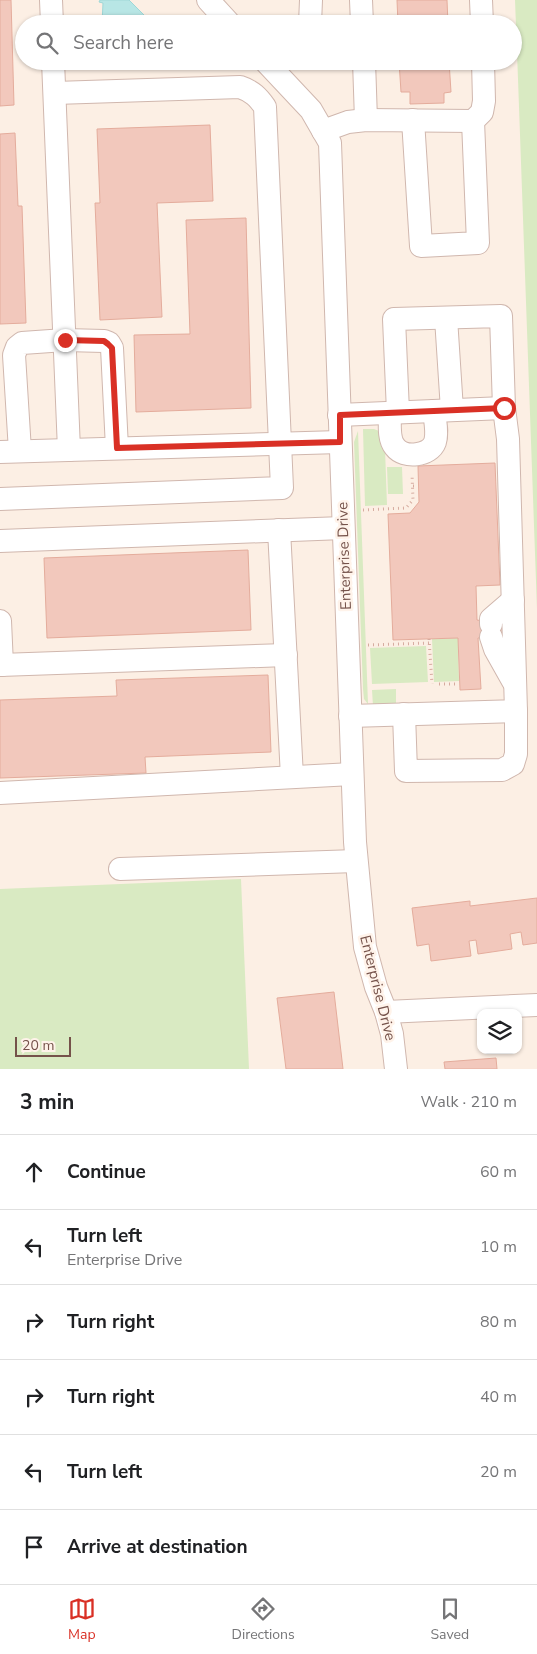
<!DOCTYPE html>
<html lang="en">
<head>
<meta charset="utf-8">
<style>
  :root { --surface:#fff; --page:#f6f6f6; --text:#202124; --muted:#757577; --line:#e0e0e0; --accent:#d93025 }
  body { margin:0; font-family:"Nunito Sans",sans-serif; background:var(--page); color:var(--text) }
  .controls { position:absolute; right:15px; bottom:15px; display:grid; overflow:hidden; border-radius:10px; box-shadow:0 1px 4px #0004 }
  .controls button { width:45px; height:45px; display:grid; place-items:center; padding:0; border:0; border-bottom:1px solid var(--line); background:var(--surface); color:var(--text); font:25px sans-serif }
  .scale { position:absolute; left:15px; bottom:12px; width:56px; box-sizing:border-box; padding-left:5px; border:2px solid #75524a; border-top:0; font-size:14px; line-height:18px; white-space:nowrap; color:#75524a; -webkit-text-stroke:4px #fff3ea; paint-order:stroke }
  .stop { position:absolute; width:15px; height:15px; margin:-11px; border:4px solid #d93025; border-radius:50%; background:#fff }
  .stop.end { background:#d93025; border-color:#fff; box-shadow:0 1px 5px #0008 }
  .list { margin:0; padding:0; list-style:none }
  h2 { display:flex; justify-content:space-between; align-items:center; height:65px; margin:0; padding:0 20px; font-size:21px }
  h2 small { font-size:16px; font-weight:400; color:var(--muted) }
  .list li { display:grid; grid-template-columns:32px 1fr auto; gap:15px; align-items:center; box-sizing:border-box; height:75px; padding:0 20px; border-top:1px solid var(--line) }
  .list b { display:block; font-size:19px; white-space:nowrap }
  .list p { margin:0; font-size:16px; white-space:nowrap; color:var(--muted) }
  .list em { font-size:16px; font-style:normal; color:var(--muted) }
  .icon { flex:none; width:28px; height:28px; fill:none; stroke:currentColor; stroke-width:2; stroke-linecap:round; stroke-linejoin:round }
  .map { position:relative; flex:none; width:537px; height:1069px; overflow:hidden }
  .search { position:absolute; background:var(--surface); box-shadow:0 1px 4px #0004; left:15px; right:15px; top:15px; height:55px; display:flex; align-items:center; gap:12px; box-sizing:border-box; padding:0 18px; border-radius:28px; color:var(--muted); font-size:19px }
  .sheet { height:515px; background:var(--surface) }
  nav { display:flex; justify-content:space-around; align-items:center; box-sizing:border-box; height:70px; border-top:1px solid var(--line); background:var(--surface); font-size:14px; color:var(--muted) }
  nav a { display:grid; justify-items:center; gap:2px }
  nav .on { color:var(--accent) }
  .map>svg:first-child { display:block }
  .green { fill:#d9eac2 }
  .water { fill:#b8e6e5; stroke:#9fd7d7 }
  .building { fill:#f2c8bc; stroke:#e4ac9c }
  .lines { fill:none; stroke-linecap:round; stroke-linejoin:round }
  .minor-casing { stroke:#d0b7ae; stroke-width:24 }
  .path { stroke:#d6ab9f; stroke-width:3; stroke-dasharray:1 4; stroke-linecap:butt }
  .minor { stroke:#fff; stroke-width:22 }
  .route { stroke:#d93025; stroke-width:6 }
  .labels { text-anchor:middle; stroke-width:5; stroke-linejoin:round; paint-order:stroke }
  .street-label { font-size:15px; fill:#75524a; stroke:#fff3ea }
</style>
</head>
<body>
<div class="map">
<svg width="537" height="1069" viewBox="0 0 537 1069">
  <rect width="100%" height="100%" fill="#fcefe4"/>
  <g class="green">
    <path d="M515 0H537V609L518 79Z"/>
    <path d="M363 429H374L379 431 385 449 387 505 365 506Z"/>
    <path d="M358 431 368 704 364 699 363 689 354 442Z"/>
    <path d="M387 467H402L403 494H388Z"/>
    <path d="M458 638 459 681 434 682 432 639Z"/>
    <path d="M426 646 428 682 372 684 370 648Z"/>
    <path d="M396 689V705L373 706 372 690Z"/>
    <path d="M241 879 249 1069H0V889Z"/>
  </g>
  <path class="water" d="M100 0H129L153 24H102L103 3 99 2Z"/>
  <g class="building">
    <path d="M0 0H11L14 105 0 106Z"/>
    <path d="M397 0H447L448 24H398Z"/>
    <path d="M399 61H449L451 92 444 93V103L410 104V92H401Z"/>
    <path d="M210 125 213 201 157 203 162 317 100 320 95 203H100L97 129Z"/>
    <path d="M15 133 18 206H22L26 323 0 324V134Z"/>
    <path d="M246 218 251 408 136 412 134 335 190 334 186 220Z"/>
    <path d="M495 463 500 585 476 586 477 620 501 624V637L478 638 481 689 460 690 458 638 393 640 388 514 410 513 419 502 418 466Z"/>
    <path d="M248 550 251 630 47 638 44 558Z"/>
    <path d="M268 675 271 752 145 757 146 773 0 778V700L117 696 116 680Z"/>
    <path d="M537 898V943L523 945 521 932 510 934 512 949 478 954 476 940 469 941 471 956 431 961 429 944 417 946 412 908 470 901V906Z"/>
    <path d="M334 992 343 1069H286L277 998Z"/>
    <path d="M496 1058 497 1069H445L444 1062Z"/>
  </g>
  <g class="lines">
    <g class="minor-casing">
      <g id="minor">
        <path d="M51 0 52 24"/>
        <path d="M208 0 230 24"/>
        <path d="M361 0 362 24"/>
        <path d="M481 0 482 24"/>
        <path d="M310 24 311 0"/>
        <path d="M53 61 69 450"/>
        <path d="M265 61 311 110 330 143 355 842 365 947 376 987 386 1012 392 1034 396 1069"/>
        <path d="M364 61 366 120"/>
        <path d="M413 120 421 246 478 243 473 121 482 112 484 101 483 61"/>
        <path d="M323 131 348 122 366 120 473 121"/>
        <path d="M446 318 452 410"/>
        <path d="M398 412 394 319 501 316 504 408"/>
        <path d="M390 413C390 423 388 439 395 447 404 459 430 456 435 442 438 433 435 421 434 411"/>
        <path d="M339 415 504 408 508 439 516 711 350 716"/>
        <path d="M20 451 14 355 17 347 22 343 65 340 104 341 109 343 112 348 117 448"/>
        <path d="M0 452 340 442"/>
        <path d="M0 499 282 488 265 107C258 97 252 91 240 87L55 93"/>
        <path d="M279 530 292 777"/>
        <path d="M0 541 343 528"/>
        <path d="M0 621 2 665"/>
        <path d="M491 624V619L513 600"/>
        <path d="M491 637 495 649 513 681"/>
        <path d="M0 665 286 655"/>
        <path d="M404 714 406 771 502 770 513 764 516 754V711"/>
        <path d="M0 793 352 774"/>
        <path d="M120 869 356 861"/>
        <path d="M386 1012 537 1005"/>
      </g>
    </g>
    <g class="path">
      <path d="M413 486H418"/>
      <path d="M363 510 406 508 413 500 412 474"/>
      <path d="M429 639 432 684"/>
      <path d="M368 645 429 643"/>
      <path d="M439 684H459"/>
    </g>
    <use href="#minor" class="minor"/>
  </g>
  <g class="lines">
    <path class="route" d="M65 340 104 341 108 344 112 348 117 448 340 442V415L504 408"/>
  </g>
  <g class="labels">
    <g class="street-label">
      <text transform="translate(344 556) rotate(-92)" y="5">Enterprise Drive</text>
      <text transform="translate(378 988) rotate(76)" y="5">Enterprise Drive</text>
    </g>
  </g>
</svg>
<div class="controls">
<button><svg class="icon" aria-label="layers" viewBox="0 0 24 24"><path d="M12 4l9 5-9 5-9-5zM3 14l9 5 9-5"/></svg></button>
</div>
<div class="scale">20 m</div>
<div class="stop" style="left:504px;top:408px"></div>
<div class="stop end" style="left:65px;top:340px"></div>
<div class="search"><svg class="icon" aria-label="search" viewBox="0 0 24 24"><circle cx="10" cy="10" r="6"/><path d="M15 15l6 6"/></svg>Search here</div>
</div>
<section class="sheet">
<h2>3 min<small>Walk · 210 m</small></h2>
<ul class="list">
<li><svg class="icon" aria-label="ahead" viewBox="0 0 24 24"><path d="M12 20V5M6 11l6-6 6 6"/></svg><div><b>Continue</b></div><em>60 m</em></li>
<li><svg class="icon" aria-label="left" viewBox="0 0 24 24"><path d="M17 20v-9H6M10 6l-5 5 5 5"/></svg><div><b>Turn left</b><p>Enterprise Drive</p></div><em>10 m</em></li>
<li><svg class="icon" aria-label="right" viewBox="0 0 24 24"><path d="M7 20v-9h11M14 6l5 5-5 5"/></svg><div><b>Turn right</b></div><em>80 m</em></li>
<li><svg class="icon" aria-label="right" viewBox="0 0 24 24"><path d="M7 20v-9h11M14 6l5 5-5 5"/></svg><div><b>Turn right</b></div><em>40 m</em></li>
<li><svg class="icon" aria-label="left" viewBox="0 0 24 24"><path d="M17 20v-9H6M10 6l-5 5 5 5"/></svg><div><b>Turn left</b></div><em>20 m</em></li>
<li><svg class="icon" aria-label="arrive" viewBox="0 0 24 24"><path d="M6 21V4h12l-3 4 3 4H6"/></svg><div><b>Arrive at destination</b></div></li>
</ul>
</section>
<nav>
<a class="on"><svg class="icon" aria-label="map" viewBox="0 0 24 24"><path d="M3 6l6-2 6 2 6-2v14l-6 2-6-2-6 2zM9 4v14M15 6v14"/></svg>Map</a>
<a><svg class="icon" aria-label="directions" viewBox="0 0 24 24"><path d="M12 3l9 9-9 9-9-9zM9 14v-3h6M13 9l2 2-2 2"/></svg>Directions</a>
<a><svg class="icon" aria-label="saved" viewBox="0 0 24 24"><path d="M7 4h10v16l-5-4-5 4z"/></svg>Saved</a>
</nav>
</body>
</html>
